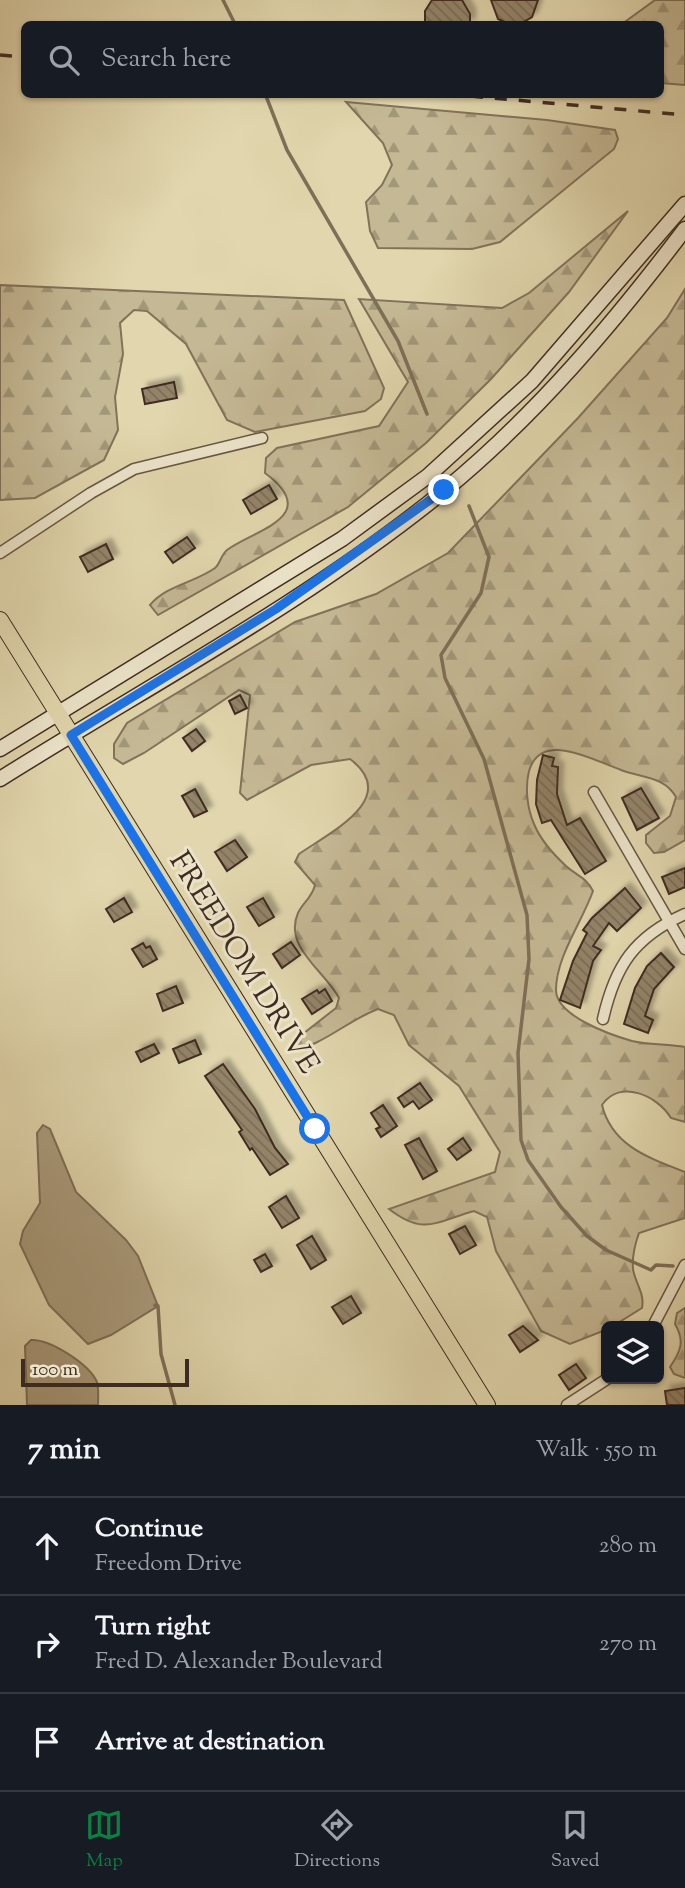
<!DOCTYPE html>
<html lang="en">
<head>
<meta charset="utf-8">
<style>
  :root { --surface:#171b24; --page:#242831; --text:#f1f3f6; --muted:#9ea1a6; --line:#363941; --accent:#0b8043 }
  body { margin:0; font-family:"Sorts Mill Goudy",serif; background:var(--page); color:var(--text) }
  .controls { position:absolute; right:21px; bottom:21px; display:grid; overflow:hidden; border-radius:10px; box-shadow:0 2px 5px #0004 }
  .controls button { width:63px; height:63px; display:grid; place-items:center; padding:0; border:0; border-bottom:2px solid var(--line); background:var(--surface); color:var(--text); font:35px sans-serif }
  .scale { position:absolute; left:21px; bottom:18px; width:168px; box-sizing:border-box; padding-left:7px; border:4px solid #3f2c20; border-top:0; font-size:19px; line-height:24px; white-space:nowrap; color:#3f2c20; -webkit-text-stroke:5px #ece4ca; paint-order:stroke }
  .stop { position:absolute; width:21px; height:21px; margin:-16px; border:5px solid #1a73e8; border-radius:50%; background:#fff }
  .stop.end { background:#1a73e8; border-color:#fff; box-shadow:0 2px 7px #0008 }
  .list { margin:0; padding:0; list-style:none }
  h2 { display:flex; justify-content:space-between; align-items:center; height:91px; margin:0; padding:0 28px; font-size:30px }
  h2 small { font-size:23px; font-weight:400; color:var(--muted) }
  .list li { display:grid; grid-template-columns:46px 1fr auto; gap:21px; align-items:center; box-sizing:border-box; height:98px; padding:0 28px; border-top:2px solid var(--line) }
  .list b { display:block; font-size:26px; white-space:nowrap }
  .list p { margin:0; font-size:23px; white-space:nowrap; color:var(--muted) }
  .list em { font-size:23px; font-style:normal; color:var(--muted) }
  .icon { flex:none; width:38px; height:38px; fill:none; stroke:currentColor; stroke-width:2; stroke-linecap:round; stroke-linejoin:round }
  .map { position:relative; flex:none; width:685px; height:1405px; overflow:hidden }
  .search { position:absolute; background:var(--surface); box-shadow:0 2px 5px #0004; left:21px; right:21px; top:21px; height:77px; display:flex; align-items:center; gap:18px; box-sizing:border-box; padding:0 24px; border-radius:10px; color:var(--muted); font-size:26px }
  .sheet { height:385px; background:var(--surface) }
  nav { display:flex; justify-content:space-around; align-items:center; box-sizing:border-box; height:98px; border-top:2px solid var(--line); background:var(--surface); font-size:19px; color:var(--muted) }
  nav a { display:grid; justify-items:center; gap:4px }
  nav .on { color:var(--accent) }
  .map>svg:first-child { display:block }
  .forest { fill:url(#forest-firs); stroke:#82725a; stroke-width:2 }
  .water { fill:#aa9c7d; stroke:#7f6f58; stroke-width:2 }
  .lines { fill:none; stroke-linecap:round; stroke-linejoin:round }
  .stream { stroke:#7f6f58; stroke-width:3.5 }
  .building { fill:url(#building-back-hatch); stroke:#3f2c20; stroke-width:2; filter:url(#shadow) }
  .street-casing { stroke:#685643; stroke-width:13 }
  .secondary-casing { stroke:#3f2c20; stroke-width:17 }
  .primary-casing { stroke:#3f2c20; stroke-width:18 }
  .street { stroke:#ece4ca; stroke-width:10 }
  .secondary { stroke:#ece4ca; stroke-width:14 }
  .primary { stroke:#e1d6ad; stroke-width:16 }
  .rail { stroke:#3f2c20; stroke-width:3.5; stroke-dasharray:12 12; stroke-linecap:butt }
  .route { stroke:#1a73e8; stroke-width:9 }
  .labels { text-anchor:middle; stroke-width:6; stroke-linejoin:round; paint-order:stroke }
  .street-label { font-size:30px; fill:#3f2c20; stroke:#ece4ca }
</style>
</head>
<body>
<div class="map">
<svg width="685" height="1405" viewBox="0 0 685 1405">
  <defs>
    <pattern id="forest-firs" width="22" height="20" patternUnits="userSpaceOnUse" patternTransform="scale(1.75)"><rect width="22" height="20" fill="#c5b995"/><path d="M5 1l3.5 6h-7zM16 11l3.5 6h-7z" fill="#a19779"/></pattern>
    <pattern id="building-back-hatch" width="6" height="6" patternUnits="userSpaceOnUse" patternTransform="scale(1.75)"><rect width="6" height="6" fill="#938469"/><path d="M-1 5l2 2M0 0l6 6M5-1l2 2" fill="none" stroke="#796c56"/></pattern>
    <filter id="shadow"><feDropShadow dx="5.5" dy="-5.5" stdDeviation="2" flood-color="#0004"/></filter>
  </defs>
  <rect width="100%" height="100%" fill="#e1d6ad"/>
  <filter id="stains"><feTurbulence type="fractalNoise" baseFrequency=".00286" numOctaves="4"/><feColorMatrix values="0 0 0 0 .2 0 0 0 0 .09 0 0 0 0 .02 0 0 0 .5 -.17"/></filter>
  <radialGradient id="worn" r=".72"><stop offset=".6" stop-color="#630" stop-opacity="0"/><stop offset="1" stop-color="#630" stop-opacity=".3"/></radialGradient>
  <g class="forest">
    <path d="M655 0H685V85L661 83 660 24H622Z"/>
    <path d="M346 102 547 120 615 130 618 139 614 149 500 242 472 249 378 248 370 231 366 202 382 185 392 165 383 143Z"/>
    <path d="M628 211 569 292 491 379 426 443 348 507 158 615 150 605C167 585 194 583 215 568 220 564 221 555 227 550 253 530 324 517 265 473L266 458 277 448 379 426 408 382 359 299 502 308 529 293Z"/>
    <path d="M0 285 344 300 384 388 381 399 365 411 255 432 227 420 186 344 147 311 134 310 120 323 123 354 115 397 118 430 104 460 35 498 0 500Z"/>
    <path d="M685 289V840L664 852 654 853 646 843V835L670 816 676 797C664 776 642 778 621 770 593 760 541 730 529 771 525 787 527 808 534 824 541 841 553 854 566 866 577 876 586 877 593 891 582 922 556 957 556 990 556 1016 611 1035 632 1041 648 1045 668 1044 685 1047V1122L671 1118C657 1095 620 1079 602 1105 612 1146 649 1158 685 1172V1218L639 1233C635 1244 632 1257 633 1269 635 1283 645 1293 642 1308L613 1326H606L603 1331 570 1344 541 1331 496 1251 487 1217 474 1211C435 1222 424 1236 389 1209L495 1172 500 1152 459 1086 409 1045 394 1015 378 1009C348 1020 321 1047 290 1051V1044L336 1008 339 998C325 971 283 947 298 913 303 902 312 898 315 885L295 862 299 854C329 833 402 798 350 759L311 765 247 800 240 793 250 695 239 690 144 753 123 764 114 758V744L127 723 295 622 376 594 448 553 578 418 667 318Z"/>
    <path d="M685 1308V1378L674 1374 670 1367C681 1351 685 1341 675 1324L677 1313Z"/>
  </g>
  <g class="water">
    <path d="M43 1125 50 1129 76 1192 126 1240 138 1256 158 1306 111 1335 88 1344 49 1305 20 1244 23 1231 40 1203 37 1133Z"/>
    <path d="M31 1340C50 1339 89 1364 97 1382 99 1389 98 1398 98 1405H27L25 1346Z"/>
  </g>
  <g class="lines">
    <g class="stream">
      <path d="M223 0 235 24"/>
      <path d="M266 96 287 150 398 341 427 414"/>
      <path d="M469 506 489 557 481 593 441 655 445 678 484 759 527 915 529 959 518 1053 521 1140 528 1160 561 1207 587 1236 606 1250 651 1270 656 1265 673 1266"/>
      <path d="M155 1305 158 1306 161 1354 175 1405"/>
    </g>
  </g>
  <g class="building">
    <path d="M432 0H462L470 14V24H425V11Z"/>
    <path d="M491 0H538L532 17 520 24H509L498 19Z"/>
    <path d="M174 382 177 398 145 404 142 389Z"/>
    <path d="M269 485 277 499 251 514 243 500Z"/>
    <path d="M187 537 195 548 173 563 165 552Z"/>
    <path d="M106 544 113 559 88 572 80 557Z"/>
    <path d="M240 695 247 708 235 714 229 701Z"/>
    <path d="M196 729 205 741 192 751 183 738Z"/>
    <path d="M543 755 554 758 552 766 558 767 557 794 567 825 580 818 606 861 585 874 551 820 542 823 536 804 537 780Z"/>
    <path d="M641 788 659 818 637 830 622 798Z"/>
    <path d="M195 789 207 811 194 817 182 796Z"/>
    <path d="M235 840 247 857 227 871 215 852Z"/>
    <path d="M685 868V887L669 894 662 877Z"/>
    <path d="M625 888 641 908 617 931 609 923 593 946 601 950 593 961 580 1008 560 1000 573 961 587 933 583 930 592 918Z"/>
    <path d="M124 898 132 912 114 922 106 909Z"/>
    <path d="M263 898 274 917 259 926 247 907Z"/>
    <path d="M291 942 300 955 282 968 273 954Z"/>
    <path d="M143 943 146 948 150 946 157 959 143 967 132 949Z"/>
    <path d="M661 953 674 967 654 989 645 1016 653 1020 648 1033 624 1024 635 988 647 966Z"/>
    <path d="M176 986 183 1003 163 1011 157 994Z"/>
    <path d="M325 989 332 1001 312 1014 302 999 317 990 319 993Z"/>
    <path d="M195 1040 201 1054 179 1063 173 1049Z"/>
    <path d="M154 1044 159 1053 141 1062 136 1052Z"/>
    <path d="M223 1064 255 1109 275 1148 288 1164 270 1175 252 1148 250 1150 239 1132 242 1130 205 1076Z"/>
    <path d="M420 1083 432 1100 419 1109 413 1101 404 1107 398 1098Z"/>
    <path d="M383 1105 397 1126 381 1137 376 1129 380 1127 371 1113Z"/>
    <path d="M419 1138 437 1171 423 1179 405 1145Z"/>
    <path d="M463 1138 471 1150 457 1160 448 1149Z"/>
    <path d="M286 1196 299 1218 282 1228 269 1207Z"/>
    <path d="M465 1226 476 1245 460 1254 449 1234Z"/>
    <path d="M312 1236 326 1260 311 1269 297 1245Z"/>
    <path d="M265 1254 272 1266 261 1272 254 1260Z"/>
    <path d="M351 1296 361 1313 343 1324 332 1307Z"/>
    <path d="M523 1326 538 1340 520 1352 509 1335Z"/>
    <path d="M576 1364 586 1378 569 1390 559 1375Z"/>
    <path d="M685 1388V1405H667L665 1391Z"/>
  </g>
  <g class="lines">
    <g class="street-casing">
      <g id="street">
        <path d="M0 553 91 493 134 469 262 438"/>
        <path d="M594 792 685 949"/>
        <path d="M603 1019C615 966 634 937 685 914"/>
        <path d="M653 1326 685 1265"/>
        <path d="M567 1405 607 1379"/>
      </g>
    </g>
    <g class="secondary-casing">
      <g id="secondary">
        <path d="M0 749 342 539 428 476 532 381 685 204"/>
        <path d="M0 779C148 686 309 601 445 490 536 415 613 324 685 229"/>
      </g>
    </g>
    <g class="primary-casing">
      <path id="primary" d="M0 620 487 1405"/>
    </g>
    <use href="#street" class="street"/>
    <use href="#secondary" class="secondary"/>
    <use href="#primary" class="primary"/>
    <g class="rail">
      <path d="M0 55 24 57"/>
      <path d="M447 94 685 115"/>
    </g>
  </g>
  <g class="lines">
    <path class="route" d="M315 1129 71 735 276 609 444 490"/>
  </g>
  <g class="labels">
    <g class="street-label">
      <text transform="translate(245 962) rotate(58)" y="10">FREEDOM DRIVE</text>
    </g>
  </g>
  <rect width="100%" height="100%" filter="url(#stains)"/>
  <rect width="100%" height="100%" fill="url(#worn)"/>
</svg>
<div class="controls">
<button><svg class="icon" aria-label="layers" viewBox="0 0 24 24"><path d="M12 4l9 5-9 5-9-5zM3 14l9 5 9-5"/></svg></button>
</div>
<div class="scale">100 m</div>
<div class="stop" style="left:315px;top:1129px"></div>
<div class="stop end" style="left:444px;top:490px"></div>
<div class="search"><svg class="icon" aria-label="search" viewBox="0 0 24 24"><circle cx="10" cy="10" r="6"/><path d="M15 15l6 6"/></svg>Search here</div>
</div>
<section class="sheet">
<h2>7 min<small>Walk · 550 m</small></h2>
<ul class="list">
<li><svg class="icon" aria-label="ahead" viewBox="0 0 24 24"><path d="M12 20V5M6 11l6-6 6 6"/></svg><div><b>Continue</b><p>Freedom Drive</p></div><em>280 m</em></li>
<li><svg class="icon" aria-label="right" viewBox="0 0 24 24"><path d="M7 20v-9h11M14 6l5 5-5 5"/></svg><div><b>Turn right</b><p>Fred D. Alexander Boulevard</p></div><em>270 m</em></li>
<li><svg class="icon" aria-label="arrive" viewBox="0 0 24 24"><path d="M6 21V4h12l-3 4 3 4H6"/></svg><div><b>Arrive at destination</b></div></li>
</ul>
</section>
<nav>
<a class="on"><svg class="icon" aria-label="map" viewBox="0 0 24 24"><path d="M3 6l6-2 6 2 6-2v14l-6 2-6-2-6 2zM9 4v14M15 6v14"/></svg>Map</a>
<a><svg class="icon" aria-label="directions" viewBox="0 0 24 24"><path d="M12 3l9 9-9 9-9-9zM9 14v-3h6M13 9l2 2-2 2"/></svg>Directions</a>
<a><svg class="icon" aria-label="saved" viewBox="0 0 24 24"><path d="M7 4h10v16l-5-4-5 4z"/></svg>Saved</a>
</nav>
</body>
</html>
